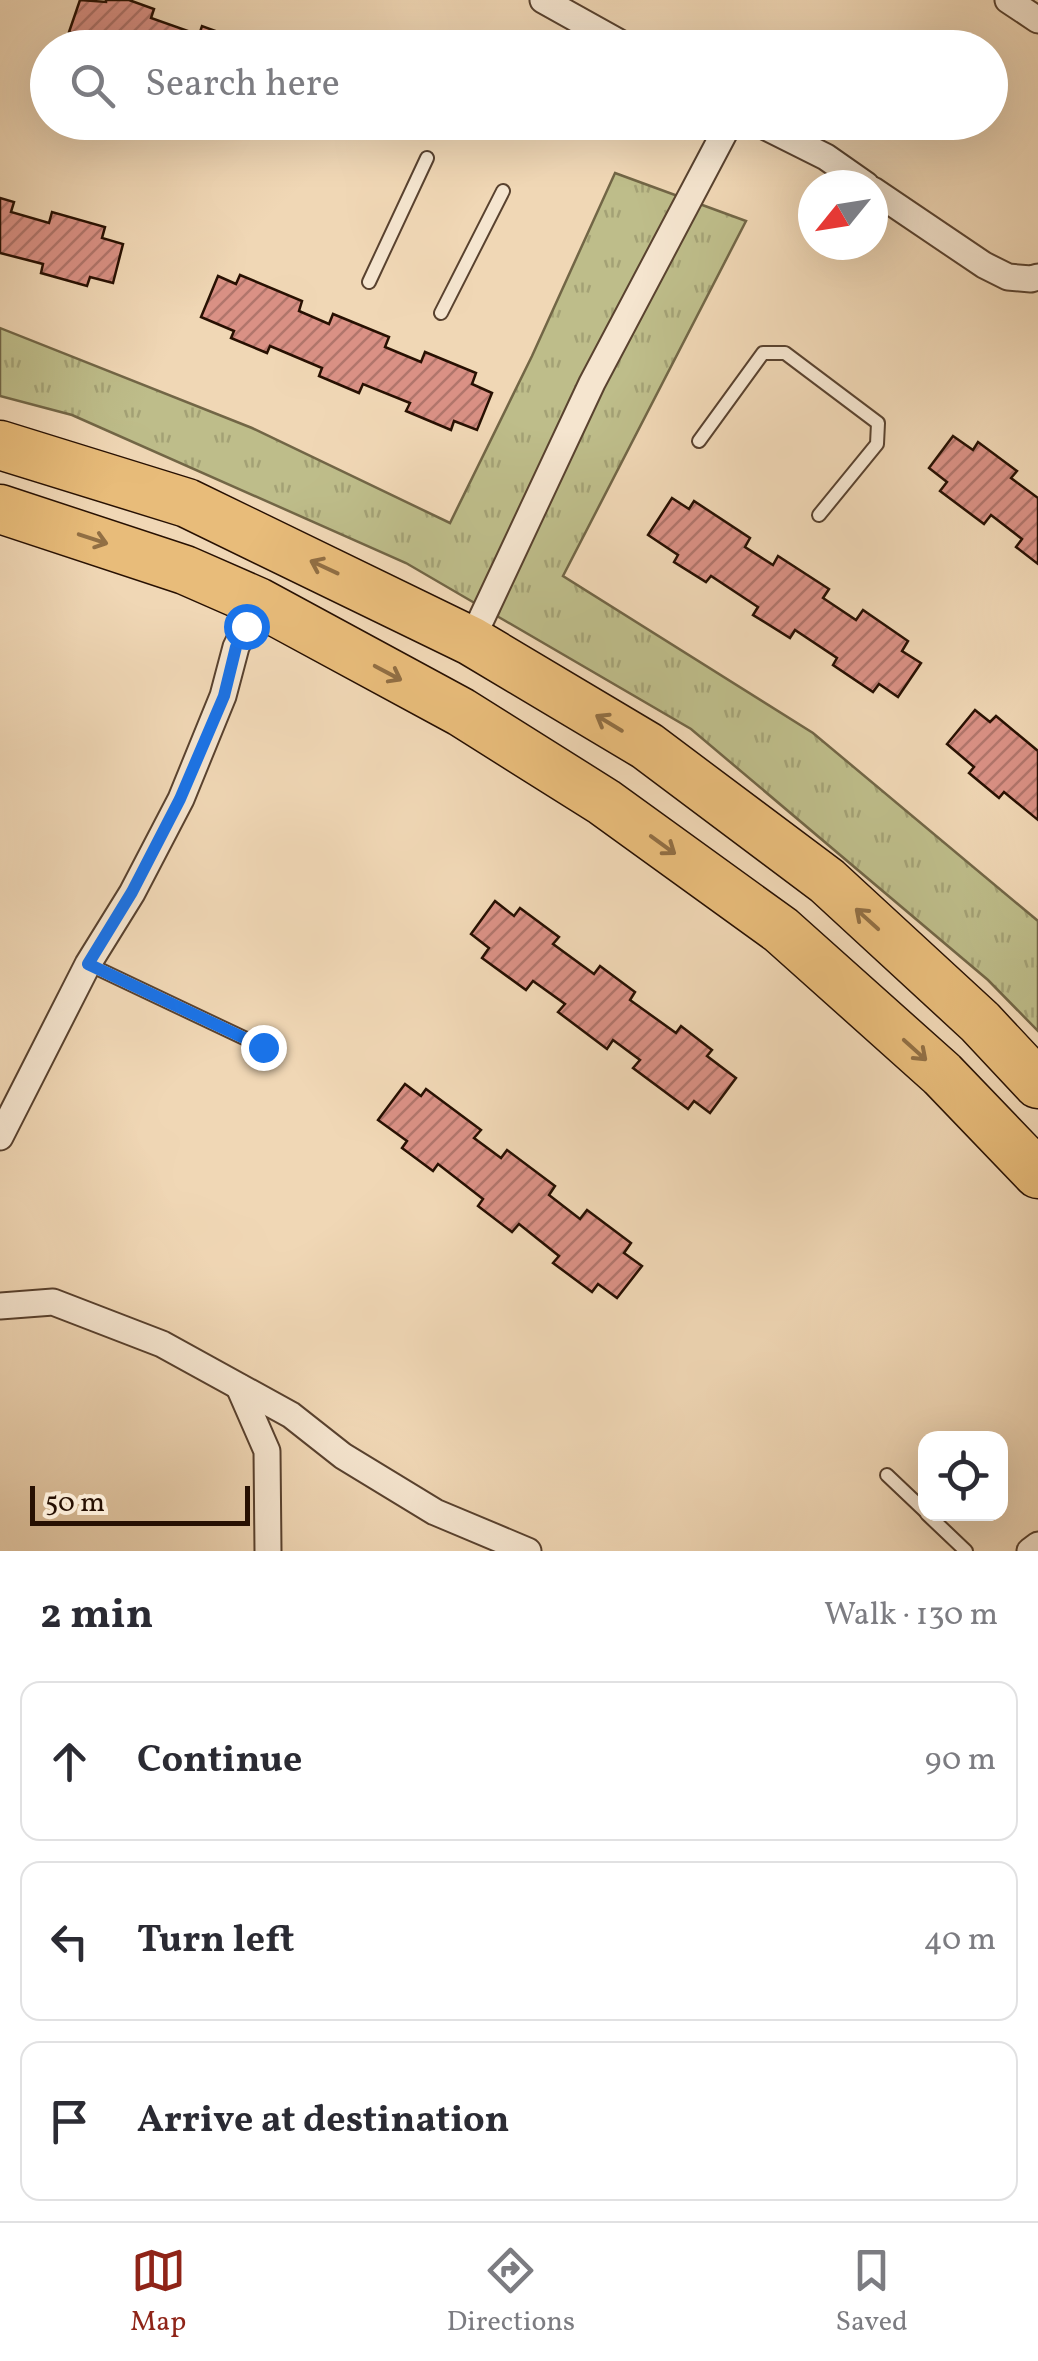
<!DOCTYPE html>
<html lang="en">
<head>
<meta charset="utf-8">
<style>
  :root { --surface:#fff; --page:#f7f7f7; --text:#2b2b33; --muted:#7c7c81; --line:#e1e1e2; --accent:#8f2418 }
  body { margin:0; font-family:Vollkorn,serif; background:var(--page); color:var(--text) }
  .controls { position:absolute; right:30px; bottom:30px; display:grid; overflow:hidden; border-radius:20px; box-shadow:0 10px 40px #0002 }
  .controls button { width:90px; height:90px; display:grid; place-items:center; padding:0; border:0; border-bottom:2px solid var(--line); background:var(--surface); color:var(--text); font:50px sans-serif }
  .compass { position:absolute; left:798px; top:170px; width:90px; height:90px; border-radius:50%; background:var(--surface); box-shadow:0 10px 40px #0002; rotate:240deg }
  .scale { position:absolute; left:30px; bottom:25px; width:220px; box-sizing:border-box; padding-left:10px; border:5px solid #271002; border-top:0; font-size:28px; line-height:35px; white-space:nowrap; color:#271002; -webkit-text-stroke:8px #f5e5cf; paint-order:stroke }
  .stop { position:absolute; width:30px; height:30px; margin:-22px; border:8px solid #1a73e8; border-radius:50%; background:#fff }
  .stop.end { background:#1a73e8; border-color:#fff; box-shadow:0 2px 10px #0008 }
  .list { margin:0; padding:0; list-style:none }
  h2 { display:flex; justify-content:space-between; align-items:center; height:130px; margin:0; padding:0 40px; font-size:42px }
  h2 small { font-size:32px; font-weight:400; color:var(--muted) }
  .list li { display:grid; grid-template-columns:65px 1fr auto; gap:30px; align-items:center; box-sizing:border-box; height:160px; margin:0 20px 20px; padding:0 20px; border:2px solid var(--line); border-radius:20px }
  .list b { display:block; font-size:38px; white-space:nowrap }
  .list em { font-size:32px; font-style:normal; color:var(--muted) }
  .icon { flex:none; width:55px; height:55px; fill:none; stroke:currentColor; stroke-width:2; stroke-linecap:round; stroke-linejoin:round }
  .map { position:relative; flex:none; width:1038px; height:1551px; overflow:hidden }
  .search { position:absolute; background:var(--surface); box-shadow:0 10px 40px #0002; left:30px; right:30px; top:30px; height:110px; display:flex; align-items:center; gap:25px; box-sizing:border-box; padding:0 35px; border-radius:55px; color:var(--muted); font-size:38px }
  .sheet { height:670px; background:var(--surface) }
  nav { display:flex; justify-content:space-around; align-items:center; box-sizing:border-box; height:140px; border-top:2px solid var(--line); background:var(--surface); font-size:28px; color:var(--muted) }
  nav a { display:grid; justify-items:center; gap:5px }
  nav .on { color:var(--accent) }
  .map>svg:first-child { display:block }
  .grass { fill:url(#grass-tufts); stroke:#726646; stroke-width:2.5 }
  .building { fill:url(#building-hatch); stroke:#271002; stroke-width:2.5 }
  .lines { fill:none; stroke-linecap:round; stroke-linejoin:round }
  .lane-casing { stroke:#59422f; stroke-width:16 }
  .street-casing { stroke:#59422f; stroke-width:29 }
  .highway-casing { stroke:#271002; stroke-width:51 }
  .lane { stroke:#f5e5cf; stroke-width:12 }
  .street { stroke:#f5e5cf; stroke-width:25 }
  .highway { stroke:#e8bc7a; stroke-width:48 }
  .oneway { stroke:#916f44 }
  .route { stroke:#1a73e8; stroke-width:12 }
</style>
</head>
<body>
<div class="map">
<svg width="1038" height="1551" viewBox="0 0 1038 1551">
  <defs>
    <pattern id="grass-tufts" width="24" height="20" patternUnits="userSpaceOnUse" patternTransform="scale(2.5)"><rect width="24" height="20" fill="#bebd8a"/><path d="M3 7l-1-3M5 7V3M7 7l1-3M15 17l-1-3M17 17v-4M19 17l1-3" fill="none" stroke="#a3a175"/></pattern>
    <pattern id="building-hatch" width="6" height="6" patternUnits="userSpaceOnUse" patternTransform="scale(2.5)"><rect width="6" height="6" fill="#da9185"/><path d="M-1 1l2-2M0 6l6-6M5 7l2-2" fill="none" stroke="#b1756b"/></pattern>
  </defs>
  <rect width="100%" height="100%" fill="#f0d7b5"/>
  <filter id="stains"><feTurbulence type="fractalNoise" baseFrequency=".002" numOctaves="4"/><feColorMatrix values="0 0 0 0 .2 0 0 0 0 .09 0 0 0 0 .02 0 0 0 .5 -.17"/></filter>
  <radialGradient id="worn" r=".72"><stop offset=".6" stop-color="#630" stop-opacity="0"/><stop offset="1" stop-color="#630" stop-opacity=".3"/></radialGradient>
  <path class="grass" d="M615 173 746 221 563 576 813 733 1038 921V1031L988 980 691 729 406 563 72 415 0 396V328L252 428 450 523 532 356Z"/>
  <g class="building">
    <path d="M80 0 106 2V0H129L154 9 151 18 199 35 202 26 243 41 240 48H88L90 40 69 32Z"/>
    <path d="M285 122H353L348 136 330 129 327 138Z"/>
    <path d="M0 198 14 202 11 212 49 223 52 212 105 227 102 238 123 244 113 283 90 277 87 286 41 273 43 264 0 253Z"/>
    <path d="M240 275 302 301 299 311 329 324 333 314 389 337 385 347 421 362 425 352 476 373 472 384 492 393 477 430 454 421 451 430 406 411 410 403 363 384 359 393 319 376 322 368 270 346 267 353 231 338 234 331 201 317 218 276 236 284Z"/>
    <path d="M953 436 973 450 978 442 1017 471 1011 478 1038 498V564L1016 547 1022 539 991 515 984 524 940 491 947 482 929 468Z"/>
    <path d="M672 498 689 509 694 501 750 538 745 547 773 565 778 556 829 589 823 598 856 620 863 610 908 641 902 651 921 663 898 697 879 684 873 692 833 665 837 658 795 630 790 638 753 615 758 607 711 576 706 582 674 562 678 555 648 535Z"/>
    <path d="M975 710 990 722 996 716 1038 751V820L1004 792 999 798 969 773 974 767 947 744Z"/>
    <path d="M495 901 514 916 520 908 559 937 553 944 594 974 600 966 635 992 630 1000 676 1033 681 1026 712 1050 707 1056 736 1078 710 1113 694 1101 688 1109 633 1068 640 1060 613 1040 607 1049 558 1012 565 1004 533 981 526 990 482 958 489 948 471 934Z"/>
    <path d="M405 1084 421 1096 426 1089 481 1130 474 1138 501 1158 507 1150 555 1186 549 1195 580 1219 587 1210 631 1243 624 1253 642 1266 617 1298 598 1284 592 1292 553 1263 559 1256 519 1224 512 1232 478 1206 483 1199 438 1164 433 1171 402 1148 407 1141 378 1120Z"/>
  </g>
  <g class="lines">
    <g class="lane-casing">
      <g id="lane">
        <path d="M369 282 427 158"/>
        <path d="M441 313 503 191"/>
        <path d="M699 441 763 353H785L878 423 877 444 819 515"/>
        <path d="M88 964 263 1047"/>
        <path d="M887 1475 926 1512"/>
        <path d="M927 1514 966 1551"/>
      </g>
    </g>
    <g class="street-casing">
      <g id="street">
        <path d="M543 0 629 48"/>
        <path d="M1008 0 1038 20"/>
        <path d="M756 122 826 157 866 185"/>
        <path d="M873 190 984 265 1008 277 1031 279 1038 277"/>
        <path d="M471 641 592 383 730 122"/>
        <path d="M0 1137 88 964 132 893 181 799 223 696 236 647 258 602"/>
        <path d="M0 1306 53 1302 162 1344 291 1415 343 1456 435 1512 528 1551"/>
        <path d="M239 1387 267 1451 268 1551"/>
        <path d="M1030 1551 1038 1545"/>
      </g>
    </g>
    <g class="highway-casing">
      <g id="highway">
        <path d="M0 445 187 503 471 641 647 746 827 881 980 1022 1038 1084"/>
        <path d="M0 509 185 570 258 602 461 712 604 802 781 930 942 1074 1038 1174"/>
      </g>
    </g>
    <use href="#lane" class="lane"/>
    <use href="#street" class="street"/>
    <use href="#highway" class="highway"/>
  </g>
  <defs><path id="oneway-shaft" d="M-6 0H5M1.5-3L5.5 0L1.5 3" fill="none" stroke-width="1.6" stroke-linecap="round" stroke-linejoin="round" transform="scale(2.5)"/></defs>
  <g class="oneway">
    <use href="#oneway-shaft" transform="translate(93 539) rotate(18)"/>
    <use href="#oneway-shaft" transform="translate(324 567) rotate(-155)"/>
    <use href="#oneway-shaft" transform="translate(388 673) rotate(28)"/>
    <use href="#oneway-shaft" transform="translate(609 723) rotate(-149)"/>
    <use href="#oneway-shaft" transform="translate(663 845) rotate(36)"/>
    <use href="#oneway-shaft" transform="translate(867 919) rotate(-138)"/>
    <use href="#oneway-shaft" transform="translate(915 1050) rotate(42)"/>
  </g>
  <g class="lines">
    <path class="route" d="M246 626 236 647 224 696 180 799 132 892 88 964 263 1047"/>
  </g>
  <rect width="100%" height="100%" filter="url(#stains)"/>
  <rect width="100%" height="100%" fill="url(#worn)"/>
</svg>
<div class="controls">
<button><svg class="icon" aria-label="locate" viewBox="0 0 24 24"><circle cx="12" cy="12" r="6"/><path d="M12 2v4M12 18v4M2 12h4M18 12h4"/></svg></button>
</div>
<svg class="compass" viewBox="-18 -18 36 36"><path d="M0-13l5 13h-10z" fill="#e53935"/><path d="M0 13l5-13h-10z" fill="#7c7c81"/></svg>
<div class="scale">50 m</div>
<div class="stop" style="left:246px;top:626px"></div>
<div class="stop end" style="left:263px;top:1047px"></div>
<div class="search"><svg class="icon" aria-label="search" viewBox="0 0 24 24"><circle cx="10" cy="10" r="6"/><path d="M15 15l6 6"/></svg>Search here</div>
</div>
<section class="sheet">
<h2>2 min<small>Walk · 130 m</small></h2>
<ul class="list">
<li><svg class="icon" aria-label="ahead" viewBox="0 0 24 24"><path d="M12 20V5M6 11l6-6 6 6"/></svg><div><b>Continue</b></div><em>90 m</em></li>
<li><svg class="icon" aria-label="left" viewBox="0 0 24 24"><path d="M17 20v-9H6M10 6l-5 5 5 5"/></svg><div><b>Turn left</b></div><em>40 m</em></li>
<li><svg class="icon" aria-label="arrive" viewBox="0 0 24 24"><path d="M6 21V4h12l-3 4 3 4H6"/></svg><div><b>Arrive at destination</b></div></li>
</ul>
</section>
<nav>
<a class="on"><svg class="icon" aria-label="map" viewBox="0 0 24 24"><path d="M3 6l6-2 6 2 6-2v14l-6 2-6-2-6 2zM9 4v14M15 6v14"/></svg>Map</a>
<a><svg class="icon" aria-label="directions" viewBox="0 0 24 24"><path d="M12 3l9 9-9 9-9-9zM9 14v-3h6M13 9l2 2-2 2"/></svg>Directions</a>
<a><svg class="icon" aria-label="saved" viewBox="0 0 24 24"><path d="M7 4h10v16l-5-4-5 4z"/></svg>Saved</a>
</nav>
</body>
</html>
